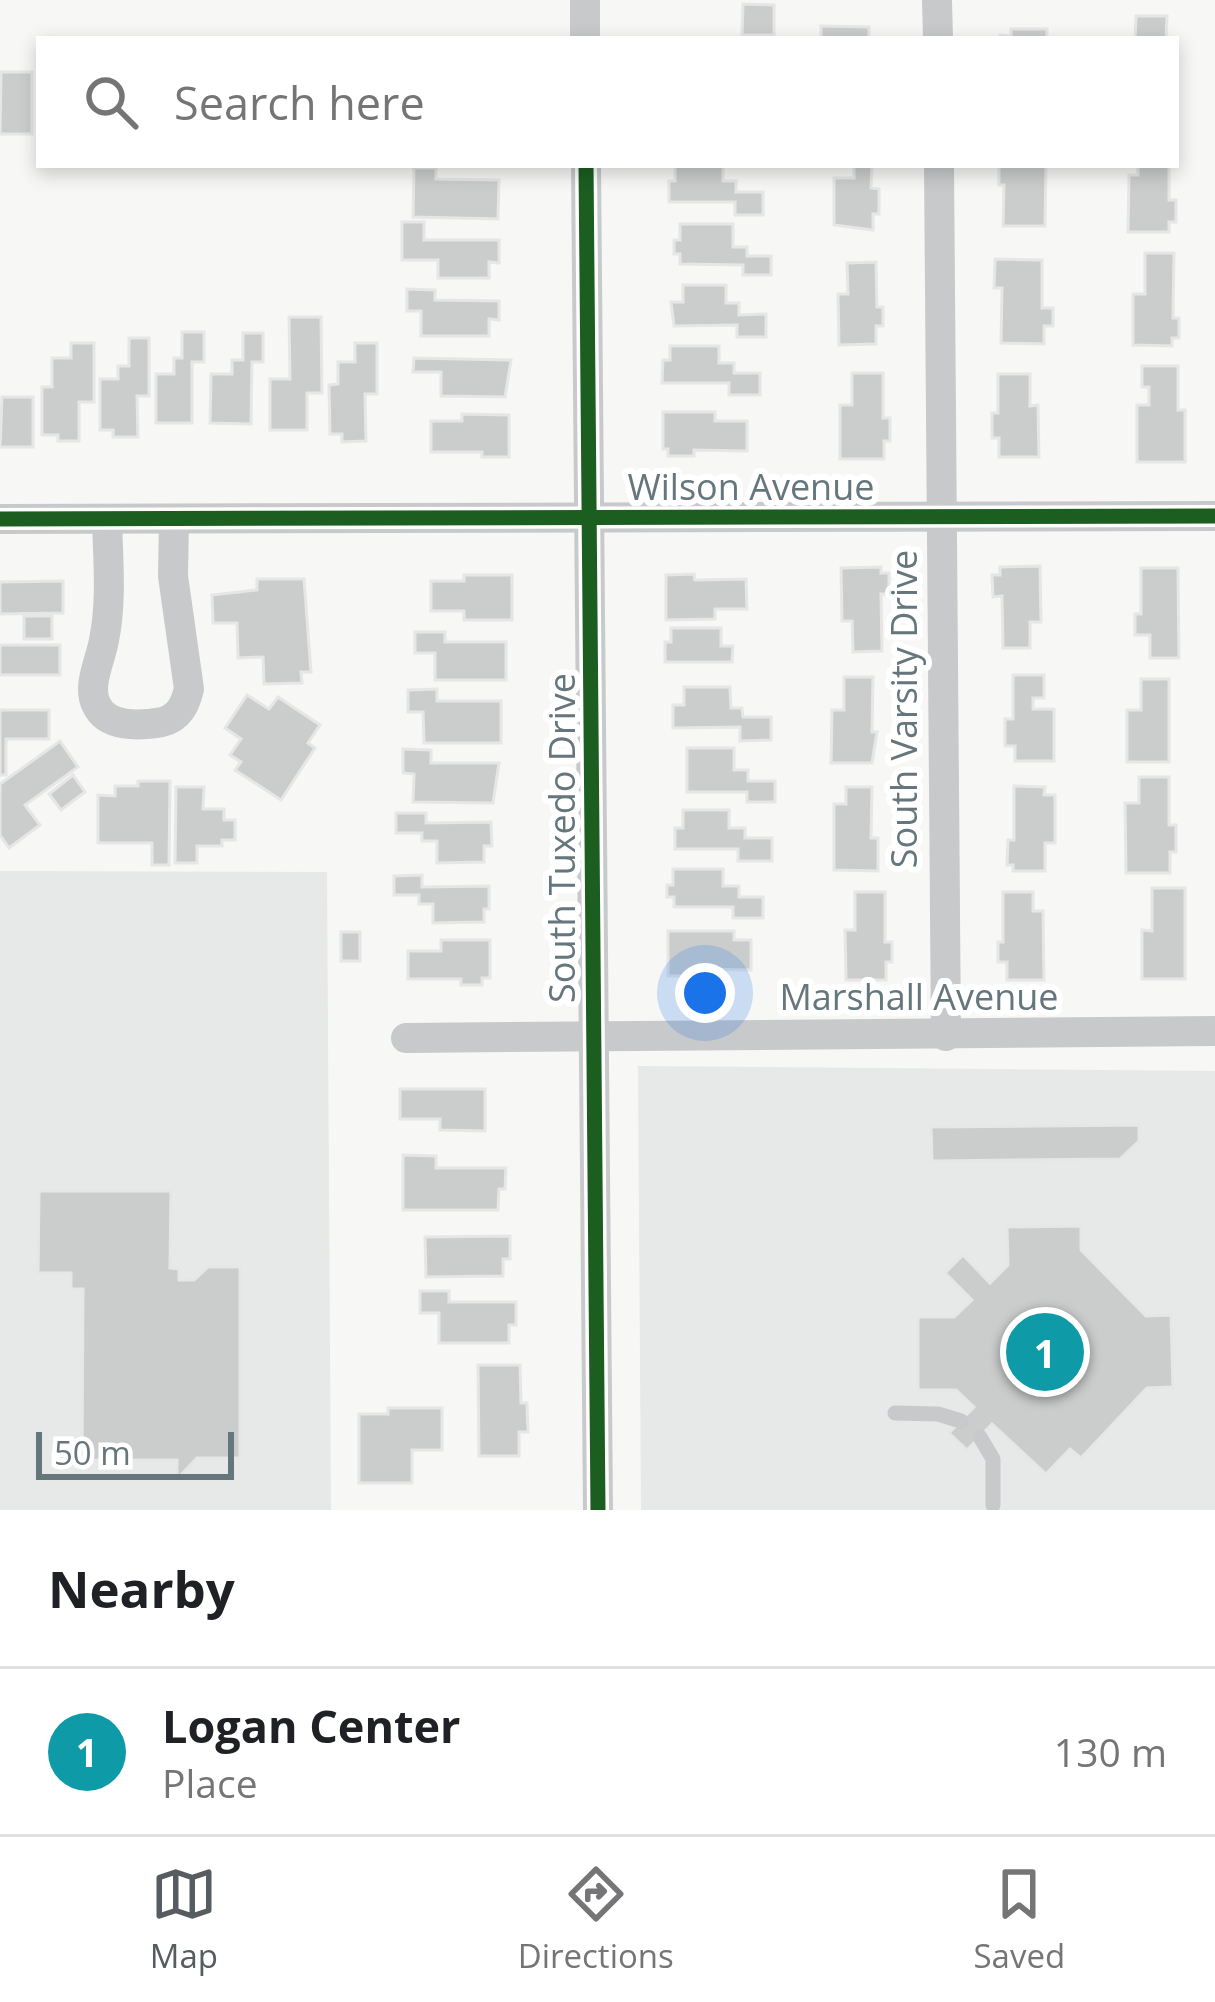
<!DOCTYPE html>
<html lang="en">
<head>
<meta charset="utf-8">
<style>
  :root { --surface:#fff; --page:#f6f6f6; --text:#202124; --muted:#757577; --line:#e0e0e0; --accent:#565c5f }
  body { margin:0; font-family:"Open Sans",sans-serif; background:var(--page); color:var(--text) }
  .scale { position:absolute; left:36px; bottom:30px; width:198px; box-sizing:border-box; padding-left:12px; border:6px solid #66767d; border-top:0; font-size:33px; line-height:42px; white-space:nowrap; color:#66767d; -webkit-text-stroke:9px #fff; paint-order:stroke }
  .you { position:absolute; left:705px; top:993px; width:42px; height:42px; margin:-30px; border:9px solid #fff; border-radius:50%; background:#1a73e8; box-shadow:0 0 0 18px #1a73e833 }
  .badge { display:grid; place-items:center; width:78px; height:78px; border-radius:50%; background:var(--accent); color:#fff; font-size:39px; font-weight:700 }
  .pin { position:absolute; translate:-50% -50%; border:6px solid #fff; box-shadow:0 3px 12px #0006 }
  .list { margin:0; padding:0; list-style:none }
  h2 { display:flex; justify-content:space-between; align-items:center; height:156px; margin:0; padding:0 48px; font-size:51px }
  h2 small { font-size:39px; font-weight:400; color:var(--muted) }
  .list li { display:grid; grid-template-columns:78px 1fr auto; gap:36px; align-items:center; box-sizing:border-box; height:168px; padding:0 48px; border-top:3px solid var(--line) }
  .list b { display:block; font-size:45px; white-space:nowrap }
  .list p { margin:0; font-size:39px; white-space:nowrap; color:var(--muted) }
  .list em { font-size:39px; font-style:normal; color:var(--muted) }
  .icon { flex:none; width:66px; height:66px; fill:none; stroke:currentColor; stroke-width:2; stroke-linecap:round; stroke-linejoin:round }
  .map { position:relative; flex:none; width:1215px; height:1510px; overflow:hidden }
  .search { position:absolute; background:var(--surface); box-shadow:0 6px 18px #0003; left:36px; right:36px; top:36px; height:132px; display:flex; align-items:center; gap:30px; box-sizing:border-box; padding:0 42px; border-radius:0px; color:var(--muted); font-size:45px }
  .sheet { height:324px; background:var(--surface) }
  nav { display:flex; justify-content:space-around; align-items:center; box-sizing:border-box; height:168px; border-top:3px solid var(--line); background:var(--surface); font-size:33px; color:var(--muted) }
  nav a { display:grid; justify-items:center; gap:6px }
  nav .on { color:var(--accent) }
  .map>svg:first-child { display:block }
  .built { fill:#e7e8e8 }
  .building { fill:#cbcdcd; stroke:#e6e6e6; stroke-width:3 }
  .lines { fill:none; stroke-linecap:round; stroke-linejoin:round }
  .service { stroke:#c8c9ca; stroke-width:15 }
  .minor { stroke:#c8c9ca; stroke-width:30 }
  .cycleway-casing { stroke:#fff; stroke-width:22 }
  .cycleway { stroke:#1b5e20; stroke-width:15 }
  .labels { text-anchor:middle; stroke-width:12; stroke-linejoin:round; paint-order:stroke }
  .street-label { font-size:36px; fill:#66767d; stroke:#fff }
</style>
</head>
<body>
<div class="map">
<svg width="1215" height="1510" viewBox="0 0 1215 1510">
  <rect width="100%" height="100%" fill="#f7f7f6"/>
  <g class="built">
    <path d="M0 871 327 872 331 1510H0Z"/>
    <path d="M638 1066 1215 1071V1510H641Z"/>
  </g>
  <g class="building">
    <path d="M743 4 774 5V35H742Z"/>
    <path d="M1136 16H1167L1166 39H1135Z"/>
    <path d="M821 26 869 27V39H821Z"/>
    <path d="M1011 29H1047V39H999L1000 35 1011 36Z"/>
    <path d="M1 72H32V134H0Z"/>
    <path d="M675 165H723V181H736V192H763V215H735V202H669V181H675Z"/>
    <path d="M872 165 871 188 879 189V214H873V230L834 225V178H854V166L843 165Z"/>
    <path d="M999 165H1046L1045 226H1003L1004 185H999Z"/>
    <path d="M1138 165H1169V200H1176V222H1169V232H1128L1129 175H1138Z"/>
    <path d="M414 168H436V179L499 180 498 219 413 217Z"/>
    <path d="M402 222H424V240H499V263L489 262V278H438V260H402Z"/>
    <path d="M680 224H733V247H747V256H771V275H743V265L680 264V254H674V240H680Z"/>
    <path d="M1145 253H1174L1173 318H1179V338H1172V346L1133 345V294H1145Z"/>
    <path d="M995 259 1042 260V308H1053V326H1044V344L1001 343 1002 288H994Z"/>
    <path d="M876 262 877 307H883V326H876V344L839 345 838 294H848L847 263Z"/>
    <path d="M683 285H726V303H739V315L766 314V337H737V325L674 326 671 302H683Z"/>
    <path d="M407 289 435 290V300L499 301V320L489 319V336H421V311H407Z"/>
    <path d="M289 317H321L322 393H307V430H270V379H290Z"/>
    <path d="M182 332H204V362H192V423H156V374H174V358H182Z"/>
    <path d="M243 333H263V362H252L251 424 210 423 211 374H232V360H243Z"/>
    <path d="M129 338H149V396H137L138 437H113V430H100V379H118V366H129Z"/>
    <path d="M71 343H94V402H79V441H58V435H42V387H52V358H71Z"/>
    <path d="M355 343H377V394H365L366 441 342 442V434H330L329 385 338 384V362H355Z"/>
    <path d="M670 346H719V363H734V373H760V395H729V383H662L663 360H670Z"/>
    <path d="M414 358 511 360 505 397 441 396V372H413Z"/>
    <path d="M1142 366H1178V410H1185V462H1137V405H1149V387H1142Z"/>
    <path d="M852 373H883V418H890V441H884V459H840V405H852Z"/>
    <path d="M998 374H1030V406L1038 405 1039 457H999V438H992V413H998Z"/>
    <path d="M2 397H33V447H0Z"/>
    <path d="M663 412H715V421H747V451L694 450V456H668V449H663Z"/>
    <path d="M462 414 509 415V457H482V452H431V421H462Z"/>
    <path d="M1040 566 1041 622H1030V648H1003L1002 596 993 597 992 575H1000V567Z"/>
    <path d="M881 567V573H889V594H881L882 651 853 652 852 621H842L841 568Z"/>
    <path d="M1141 568H1178L1179 658H1150V635H1135V614H1141Z"/>
    <path d="M694 574 695 580 746 579 747 609H715V619L666 620V575Z"/>
    <path d="M464 575H512V620H464V611H431V581H464Z"/>
    <path d="M257 579H304L311 672H301L302 683 264 684 263 657 238 658 237 623H213L212 595 257 590Z"/>
    <path d="M63 581V613L0 614V582Z"/>
    <rect x="24" y="616" width="28" height="23"/>
    <path d="M671 628H721V646H733L732 662H665V642H671Z"/>
    <path d="M415 632H445V642H506V680H435V653H415Z"/>
    <rect x="0" y="645" width="60" height="30"/>
    <path d="M1013 675H1044V698H1033V709H1054V761H1015V746H1005V719H1013Z"/>
    <path d="M844 677H873L872 732H877L872 763H831L832 710H844Z"/>
    <path d="M1141 679H1169V762H1127V710H1141Z"/>
    <path d="M684 687H730L731 708H742L743 717H771V740L740 741V727L673 728V705H684Z"/>
    <path d="M437 689V701H501V743H424L423 712H408V690Z"/>
    <path d="M247 695 269 709 278 697 320 725 308 743 315 748 281 800 235 770 241 762 230 755 241 739 225 728Z"/>
    <path d="M0 710H49V739H6V775H0Z"/>
    <path d="M60 741 78 767 25 805 40 825 9 848 0 835V784Z"/>
    <path d="M687 748H734V770H748V781H775V802H747V792H687Z"/>
    <path d="M403 749 431 750V763H499L493 803 413 802 414 774 403 773Z"/>
    <path d="M73 775 85 792 61 810 49 794Z"/>
    <path d="M1139 777H1169V825H1176V852H1170V873H1126L1125 803H1139Z"/>
    <path d="M138 781H170L169 865H152V843H98V795L115 796V786H138Z"/>
    <path d="M1014 786 1045 787 1044 795H1055V843H1045V871H1013V865H1007L1008 840H1014Z"/>
    <path d="M176 787H204L203 809H224V820H235V840H222V846H197V863H175Z"/>
    <path d="M846 787H872L871 838H878V871L834 870V804H846Z"/>
    <path d="M683 810H729V828H745V838H772V861H738V849H675V828H683Z"/>
    <path d="M396 813H426V823L491 822 492 846H484V862L437 863V841H422V833H396Z"/>
    <path d="M673 869H723V886H739V897H763V918H733V907H674V897H667V885H673Z"/>
    <path d="M422 875V887L489 886V909H484V922L433 923V904H419V895H394V876Z"/>
    <path d="M1152 888H1185V979H1142V930L1152 931Z"/>
    <path d="M855 892H885V942H892V962H886V980H846L845 930H855Z"/>
    <path d="M1003 892H1033V911H1043L1044 980H1007V962H998V942H1003Z"/>
    <path d="M668 931H734V940H751V970L695 969V976H668Z"/>
    <rect x="341" y="932" width="19" height="29"/>
    <path d="M441 940H490V978H482V985H461V979H408V951H441Z"/>
    <path d="M400 1089H485V1131L440 1130V1119H400Z"/>
    <path d="M1139 1125V1141L1120 1159 932 1161 931 1127Z"/>
    <path d="M403 1155 436 1156V1168H506L505 1189H499L498 1210H403Z"/>
    <path d="M39 1191H171L170 1268 179 1269V1280H194L208 1267H240V1458H197L177 1479V1460H82L83 1289H71V1273H38Z"/>
    <path d="M1081 1226V1250L1146 1316 1171 1315 1173 1387 1147 1388 1081 1458 1070 1449 1046 1474 992 1424 967 1450 949 1433 974 1407 956 1390H918V1317H954L972 1300 945 1273 963 1255 990 1283 1008 1265 1007 1227Z"/>
    <path d="M510 1236V1259H503V1276L426 1277 425 1237Z"/>
    <path d="M420 1291H449V1302H516V1325H509V1343H439V1313H420Z"/>
    <path d="M478 1365H520L521 1403H527L528 1432H519V1456H479Z"/>
    <path d="M388 1408H442V1450H412V1483H359V1414H388Z"/>
  </g>
  <g class="lines">
    <g class="service">
      <path d="M895 1413 938 1414 961 1421"/>
      <path d="M980 1437 993 1459V1505"/>
    </g>
    <g class="minor">
      <path d="M585 0V39"/>
      <path d="M937 0 938 39"/>
      <path d="M586 165 598 1510"/>
      <path d="M939 165 946 1036"/>
      <path d="M0 519 1215 516"/>
      <path d="M107 520C108 560 112 601 104 640 101 659 87 685 96 704 106 728 140 726 162 722 179 718 185 705 189 689L173 576 174 520"/>
      <path d="M406 1038 1215 1031"/>
    </g>
    <g class="cycleway-casing">
      <g id="cycleway">
        <path d="M586 165 598 1510"/>
        <path d="M0 519 1215 516"/>
      </g>
    </g>
    <use href="#cycleway" class="cycleway"/>
  </g>
  <g class="labels">
    <g class="street-label">
      <text x="751" y="500">Wilson Avenue</text>
      <text transform="translate(904 709) rotate(-90)" y="13">South Varsity Drive</text>
      <text transform="translate(562 838) rotate(-90)" y="13">South Tuxedo Drive</text>
      <text x="919" y="1010">Marshall Avenue</text>
    </g>
  </g>
</svg>
<div class="scale">50 m</div>
<div class="you"></div>
<div class="pin badge" style="left:1045px;top:1352px;background:#0f9aa8">1</div>
<div class="search"><svg class="icon" aria-label="search" viewBox="0 0 24 24"><circle cx="10" cy="10" r="6"/><path d="M15 15l6 6"/></svg>Search here</div>
</div>
<section class="sheet">
<h2>Nearby<small></small></h2>
<ul class="list">
<li><span class="badge" style="background:#0f9aa8">1</span><div><b>Logan Center</b><p>Place</p></div><em>130 m</em></li>
</ul>
</section>
<nav>
<a class="on"><svg class="icon" aria-label="map" viewBox="0 0 24 24"><path d="M3 6l6-2 6 2 6-2v14l-6 2-6-2-6 2zM9 4v14M15 6v14"/></svg>Map</a>
<a><svg class="icon" aria-label="directions" viewBox="0 0 24 24"><path d="M12 3l9 9-9 9-9-9zM9 14v-3h6M13 9l2 2-2 2"/></svg>Directions</a>
<a><svg class="icon" aria-label="saved" viewBox="0 0 24 24"><path d="M7 4h10v16l-5-4-5 4z"/></svg>Saved</a>
</nav>
</body>
</html>
